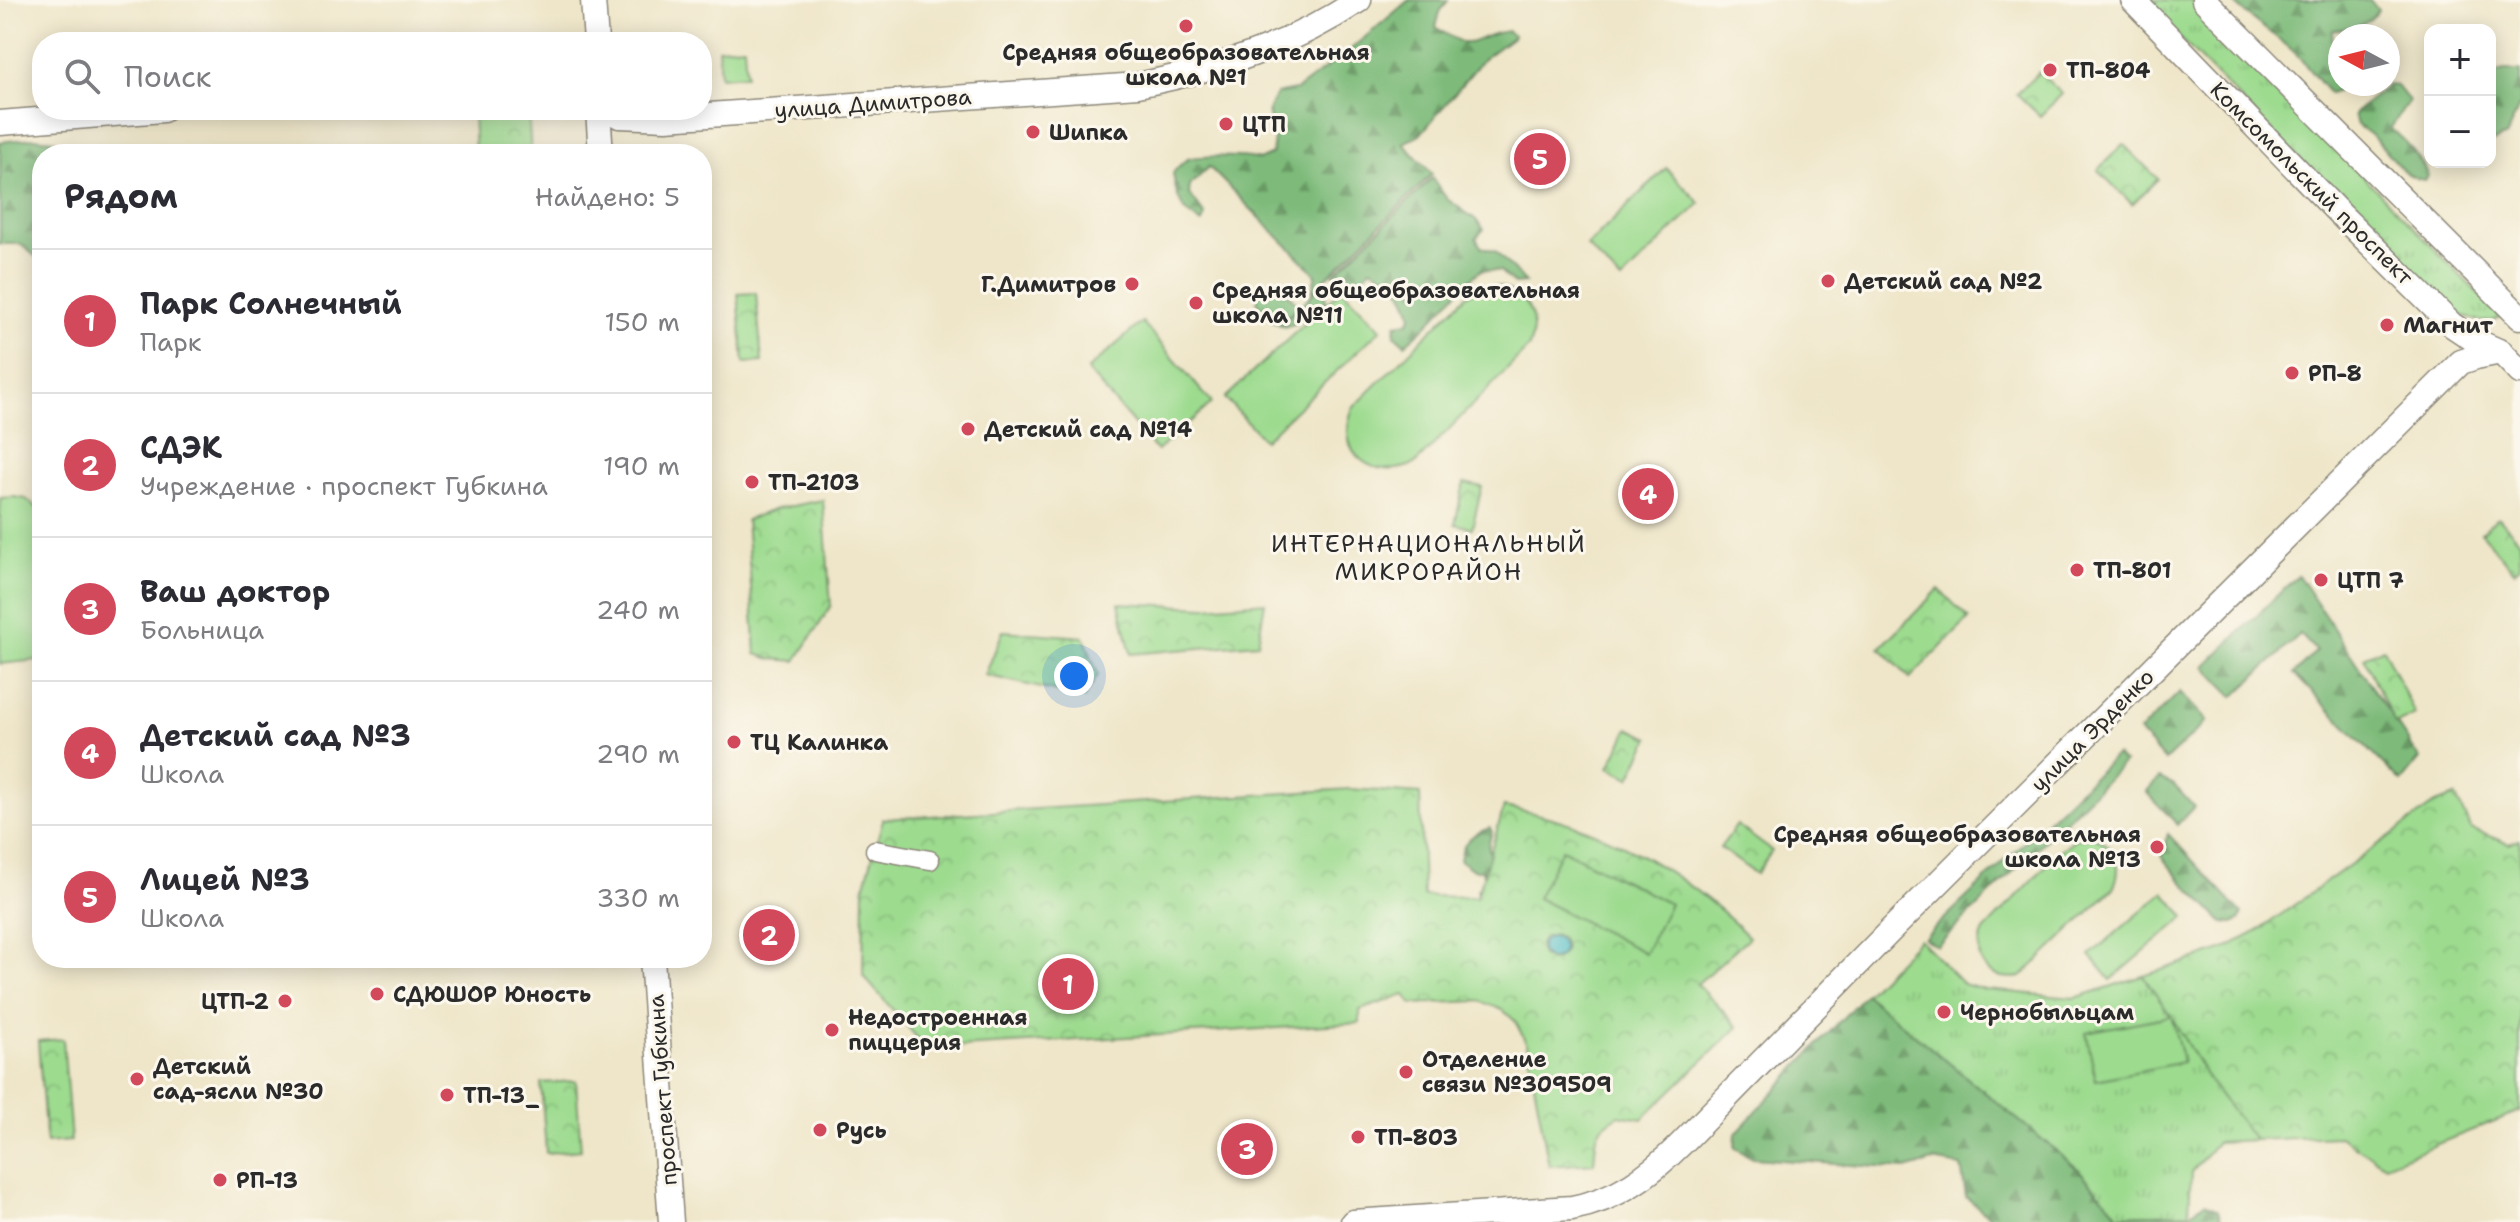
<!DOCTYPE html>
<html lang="ru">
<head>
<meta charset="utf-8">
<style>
  :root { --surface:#fff; --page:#f7f7f7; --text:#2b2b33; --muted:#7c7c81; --line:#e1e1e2; --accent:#d1495b }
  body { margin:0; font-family:"Shantell Sans",sans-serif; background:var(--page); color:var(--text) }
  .controls { position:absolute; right:24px; top:24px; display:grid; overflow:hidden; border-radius:16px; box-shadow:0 4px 20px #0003 }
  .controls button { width:72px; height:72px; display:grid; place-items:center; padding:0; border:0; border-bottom:2px solid var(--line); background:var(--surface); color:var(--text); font:40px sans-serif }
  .compass { position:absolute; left:2328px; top:24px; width:72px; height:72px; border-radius:50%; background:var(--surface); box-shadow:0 4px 20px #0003; rotate:277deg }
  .you { position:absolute; left:1074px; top:676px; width:28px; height:28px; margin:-20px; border:6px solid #fff; border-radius:50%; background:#1a73e8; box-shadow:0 0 0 12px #1a73e833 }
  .badge { display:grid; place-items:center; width:52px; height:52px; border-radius:50%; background:var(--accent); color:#fff; font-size:26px; font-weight:700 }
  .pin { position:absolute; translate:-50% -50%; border:4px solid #fff; box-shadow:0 2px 8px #0006 }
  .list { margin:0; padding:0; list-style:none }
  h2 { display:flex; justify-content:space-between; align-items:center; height:104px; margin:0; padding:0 32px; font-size:34px }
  h2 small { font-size:26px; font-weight:400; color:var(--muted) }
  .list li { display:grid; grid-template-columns:52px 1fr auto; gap:24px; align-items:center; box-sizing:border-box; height:144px; padding:0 32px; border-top:2px solid var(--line) }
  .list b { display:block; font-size:30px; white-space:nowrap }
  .list p { margin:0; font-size:26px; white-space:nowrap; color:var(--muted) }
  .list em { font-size:26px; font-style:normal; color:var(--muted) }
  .icon { flex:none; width:44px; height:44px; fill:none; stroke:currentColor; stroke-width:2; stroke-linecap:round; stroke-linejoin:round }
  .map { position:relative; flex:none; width:2520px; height:1222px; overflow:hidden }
  .search { position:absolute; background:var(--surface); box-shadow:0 4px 20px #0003; left:32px; top:32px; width:680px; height:88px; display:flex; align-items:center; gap:20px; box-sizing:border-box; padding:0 28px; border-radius:32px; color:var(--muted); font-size:30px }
  .panel { position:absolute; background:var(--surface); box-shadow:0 4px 20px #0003; left:32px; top:144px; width:680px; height:824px; border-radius:32px }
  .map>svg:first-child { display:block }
  .grass { fill:url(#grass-tufts); stroke:#64835d; stroke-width:2 }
  .forest { fill:url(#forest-firs); stroke:#547352; stroke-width:2 }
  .park { fill:url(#park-crowns); stroke:#64835d; stroke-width:2; fill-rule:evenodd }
  .pitch { fill:#9ddb8f; stroke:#64835d; stroke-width:2 }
  .water { fill:#4ebdc4; stroke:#3c7478; stroke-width:2 }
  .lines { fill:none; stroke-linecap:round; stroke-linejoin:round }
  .minor-casing { stroke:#8d887a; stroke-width:21 }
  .major-casing { stroke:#8d887a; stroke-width:27 }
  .minor { stroke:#fff; stroke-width:18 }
  .major { stroke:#fff; stroke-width:24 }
  .poi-dot { fill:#d1495b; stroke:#fbf7ec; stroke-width:3 }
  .labels { text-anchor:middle; stroke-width:6; stroke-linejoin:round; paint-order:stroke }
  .poi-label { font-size:22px; font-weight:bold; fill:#2b2b2b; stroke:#fbf7ec; text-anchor:start }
  .street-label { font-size:22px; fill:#2b2b2b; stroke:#fbf7ec }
  .neighbourhood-label { font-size:24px; letter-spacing:2px; fill:#2b2b2b; stroke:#fbf7ec }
</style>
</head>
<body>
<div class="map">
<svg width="2520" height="1222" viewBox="0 0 2520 1222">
  <defs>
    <pattern id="grass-tufts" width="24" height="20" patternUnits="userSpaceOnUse" patternTransform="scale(2)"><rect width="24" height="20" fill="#9ddb8f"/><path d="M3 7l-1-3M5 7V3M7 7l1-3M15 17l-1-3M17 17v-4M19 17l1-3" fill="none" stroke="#87bc7c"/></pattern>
    <pattern id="forest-firs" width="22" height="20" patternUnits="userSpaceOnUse" patternTransform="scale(2)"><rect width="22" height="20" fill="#7ebb7a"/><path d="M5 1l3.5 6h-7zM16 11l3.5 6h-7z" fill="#679864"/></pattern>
    <pattern id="park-crowns" width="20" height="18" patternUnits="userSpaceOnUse" patternTransform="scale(2)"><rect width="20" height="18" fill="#9ddb8f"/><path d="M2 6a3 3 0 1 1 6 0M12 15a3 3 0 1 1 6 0" fill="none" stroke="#87bc7c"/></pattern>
  </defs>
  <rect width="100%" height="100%" fill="#fbf7ec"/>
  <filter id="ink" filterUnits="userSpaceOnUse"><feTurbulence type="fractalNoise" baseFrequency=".0125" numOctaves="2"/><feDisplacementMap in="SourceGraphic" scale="16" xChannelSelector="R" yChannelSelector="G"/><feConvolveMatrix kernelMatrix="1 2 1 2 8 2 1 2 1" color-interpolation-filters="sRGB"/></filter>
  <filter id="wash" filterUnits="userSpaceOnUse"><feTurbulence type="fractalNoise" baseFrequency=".006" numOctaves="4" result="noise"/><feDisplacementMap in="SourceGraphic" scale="32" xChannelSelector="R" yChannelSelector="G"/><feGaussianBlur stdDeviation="1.8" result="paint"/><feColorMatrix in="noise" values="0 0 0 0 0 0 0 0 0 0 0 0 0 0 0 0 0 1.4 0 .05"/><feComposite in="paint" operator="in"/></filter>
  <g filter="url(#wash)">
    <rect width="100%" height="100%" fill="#efe6c9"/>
    <g class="grass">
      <path d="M2142 0H2191L2501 317C2482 328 2467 317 2448 309Z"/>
      <path d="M1919 939 1963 984 1986 990 2075 998 2143 976 2171 1016 2209 1081 2255 1140 2217 1142 2191 1172 2189 1213 2119 1215 2078 1169 1865 994Z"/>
    </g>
    <g class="forest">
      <path d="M1409 0H1448L1440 12 1436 27C1477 57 1469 36 1508 31L1514 36 1483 59 1420 135 1403 143 1432 174 1312 292 1316 274 1209 167 1190 185 1189 193 1205 215 1202 223C1181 213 1176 196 1173 173 1177 168 1182 162 1188 159 1196 155 1250 156 1259 160L1272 154 1274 138 1268 111 1276 94 1296 90 1350 50Z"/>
      <path d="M2232 0H2370L2378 10C2368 27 2352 28 2333 30L2332 39 2340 46V84H2348L2342 89 2330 94C2316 80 2305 62 2292 50 2272 32 2249 20 2232 0Z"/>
      <path d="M2505 71H2520V105L2506 136 2491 143 2490 74Z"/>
      <path d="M2388 85 2397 86 2409 101 2390 129C2407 142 2419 155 2428 176L2425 180C2401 177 2393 157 2377 141 2371 135 2364 130 2357 125L2354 115 2358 110Z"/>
      <path d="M34 138 54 140 71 154H42V262L21 244H0V142Z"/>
      <path d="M1432 178 1447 199 1475 219 1484 229 1476 238 1481 247 1495 251 1526 283 1514 284 1500 271 1481 270C1453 292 1435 322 1405 344L1395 335 1396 324 1408 322 1412 316C1407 291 1393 278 1371 268L1354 286 1345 285 1334 274Z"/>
      <path d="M1324 283 1326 302 1297 323 1284 327 1280 325Z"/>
      <path d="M1265 284H1277L1299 305 1279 324C1261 317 1249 299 1265 284Z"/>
      <path d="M2298 575 2420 759 2401 782 2294 674 2316 651 2300 634 2234 697 2205 666Z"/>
      <path d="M2180 692 2207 721 2165 761 2139 732Z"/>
      <path d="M2116 755 2124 763 1937 946 1924 938Z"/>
      <path d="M2159 778 2174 785 2194 807 2177 824 2146 792Z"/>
      <path d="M1490 828 1492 832C1488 844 1486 850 1495 860L1478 900 1477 890C1483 884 1485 878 1482 870H1473L1460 860C1462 841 1472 834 1490 828Z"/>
      <path d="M2168 834 2242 914 2239 920 2233 923 2222 922 2182 881 2161 856Z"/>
      <path d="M1865 994 2078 1169 2119 1215 2189 1213 2205 1203 2218 1210 2222 1222H1996L1966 1197 1961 1166 1933 1161 1906 1169 1753 1158 1735 1148 1736 1133Z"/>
    </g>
    <g class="park">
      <path d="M744 46 746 75 720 77 718 48Z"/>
      <path d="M2039 72 2062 94 2040 116 2017 94Z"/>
      <path d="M500 110H528L531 154H475L473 112Z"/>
      <path d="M2123 144 2158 179 2132 204 2098 170Z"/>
      <path d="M756 293 762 362 744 363 738 294Z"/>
      <path d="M1464 483 1482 487 1472 528 1455 524Z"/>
      <path d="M823 500 831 606 796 661 771 659 756 654 746 520 776 509Z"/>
      <path d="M2498 517 2520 541V566L2514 571 2481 533Z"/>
      <path d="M1939 589 1969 619 1910 678 1880 648Z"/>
      <path d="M1265 602 1258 643 1131 654 1119 603 1206 607Z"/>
      <path d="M1003 631 1084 637 1098 675 1084 698 985 675Z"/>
      <path d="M2383 648 2415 714 2395 724 2364 657Z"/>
      <path d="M1629 728 1650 738 1630 778 1609 767Z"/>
      <path d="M1350 789 1420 794 1423 896 1477 897 1504 807C1598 823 1681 869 1749 937L1697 984 1738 1027 1642 1119 1619 1115C1592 1131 1597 1135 1594 1163L1549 1166 1527 1044 1515 1021 1503 1010 1480 1001 1412 1004 1405 995 1360 1010V1023L927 1049 863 976 864 888 883 819ZM1555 935 1562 939 1565 949 1559 958 1551 961 1541 956 1539 946 1544 937Z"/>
      <path d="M2455 796 2471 829 2509 844 2520 840V1111L2385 1165 2339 1136 2255 1140 2209 1081 2171 1016 2143 976 2222 950 2258 931 2436 803Z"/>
      <path d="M1737 825 1772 851 1756 874 1720 848Z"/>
      <path d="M63 1039 71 1141 46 1143 38 1041Z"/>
      <path d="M576 1081 581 1150 546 1153 541 1083Z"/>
    </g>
    <g class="pitch">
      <path d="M1666 168 1700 203 1621 281 1587 246Z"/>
      <path d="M1498 286C1528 296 1540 317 1529 347L1416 463C1375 483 1333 454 1353 408L1466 296 1481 287Z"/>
      <path d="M1342 289 1381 329 1264 440 1225 398Z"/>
      <path d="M1142 322 1212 403 1157 451 1087 370Z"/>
      <path d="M14 497 26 499 42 512V655L38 660 0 664V498Z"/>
      <path d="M2092 836C2117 847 2124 864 2113 889L2021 977C1988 982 1970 962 1984 931L2062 849 2075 839Z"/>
      <path d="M1562 849 1670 904 1645 953 1537 898Z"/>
      <path d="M2164 892 2185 917 2111 980 2090 955Z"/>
      <path d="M2171 1016 2183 1062 2096 1080 2086 1032Z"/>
    </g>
    <circle class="water" cx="1552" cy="948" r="11"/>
  </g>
  <g filter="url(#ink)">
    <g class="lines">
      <g class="minor-casing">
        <path id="minor" d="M875 850 930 860"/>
      </g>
      <g class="major-casing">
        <g id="major">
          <path d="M593 0 596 42"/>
          <path d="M2133 0 2336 210 2452 325 2476 341 2501 352 2520 372"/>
          <path d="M2204 0 2520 317"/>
          <path d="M598 110 601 154"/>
          <path d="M611 110 619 116 666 118 1138 85C1218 69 1291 46 1359 0"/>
          <path d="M0 123 163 110"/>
          <path d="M652 958 671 1222"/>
          <path d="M1353 1222 1572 1208C1616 1200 1650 1175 1681 1144L1889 932 2461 362 2476 357 2501 352"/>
        </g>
      </g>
      <use href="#minor" class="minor"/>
      <use href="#major" class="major"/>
    </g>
  </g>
  <g class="poi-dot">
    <circle cx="1186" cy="26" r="8"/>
    <circle cx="2050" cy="70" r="8"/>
    <circle cx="1226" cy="124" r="8"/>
    <circle cx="1033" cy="132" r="8"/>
    <circle cx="1828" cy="281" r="8"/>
    <circle cx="1132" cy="284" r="8"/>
    <circle cx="1196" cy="303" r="8"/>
    <circle cx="2387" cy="325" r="8"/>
    <circle cx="2292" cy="373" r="8"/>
    <circle cx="968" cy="429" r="8"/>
    <circle cx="752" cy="482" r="8"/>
    <circle cx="2077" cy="570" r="8"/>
    <circle cx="2321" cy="580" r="8"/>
    <circle cx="734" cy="742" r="8"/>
    <circle cx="2157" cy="847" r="8"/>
    <circle cx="377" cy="994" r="8"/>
    <circle cx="285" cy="1001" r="8"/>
    <circle cx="1944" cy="1012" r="8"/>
    <circle cx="832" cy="1030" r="8"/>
    <circle cx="1406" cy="1072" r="8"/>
    <circle cx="137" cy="1079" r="8"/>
    <circle cx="447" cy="1095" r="8"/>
    <circle cx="820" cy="1130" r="8"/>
    <circle cx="1358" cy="1137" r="8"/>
    <circle cx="220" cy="1180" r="8"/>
  </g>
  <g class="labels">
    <g class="poi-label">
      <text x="1186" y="60" text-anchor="middle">Средняя общеобразовательная<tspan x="1186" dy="25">школа №1</tspan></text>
      <text x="2066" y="78">ТП-804</text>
      <text x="1242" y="132">ЦТП</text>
      <text x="1049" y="140">Шипка</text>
      <text x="1844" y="289">Детский сад №2</text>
      <text x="1116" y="292" text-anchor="end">Г.Димитров</text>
      <text x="1212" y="298">Cредняя общеобразовательная<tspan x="1212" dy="25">школа №11</tspan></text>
      <text x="2403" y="333">Магнит</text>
      <text x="2308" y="381">РП-8</text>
      <text x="984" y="437">Детский сад №14</text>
      <text x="768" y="490">ТП-2103</text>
      <text x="2093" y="578">ТП-801</text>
      <text x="2337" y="588">ЦТП 7</text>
      <text x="750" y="750">ТЦ Калинка</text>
      <text x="2141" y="842" text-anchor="end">Средняя общеобразовательная<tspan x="2141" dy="25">школа №13</tspan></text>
      <text x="393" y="1002">СДЮШОР Юность</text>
      <text x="269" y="1009" text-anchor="end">ЦТП-2</text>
      <text x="1960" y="1020">Чернобыльцам</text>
      <text x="848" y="1025">Недостроенная<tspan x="848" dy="25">пиццерия</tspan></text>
      <text x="1422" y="1067">Отделение<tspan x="1422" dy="25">связи №309509</tspan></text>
      <text x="153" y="1074">Детский<tspan x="153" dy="25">сад-ясли №30</tspan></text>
      <text x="463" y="1103">ТП-13_</text>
      <text x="836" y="1138">Русь</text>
      <text x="1374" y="1145">ТП-803</text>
      <text x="236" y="1188">РП-13</text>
    </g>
    <g class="street-label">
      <text transform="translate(873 103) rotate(-4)" y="8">улица Димитрова</text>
      <text transform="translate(2312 183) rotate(45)" y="8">Комсомольский проспект</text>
      <text transform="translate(2092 730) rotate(-45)" y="8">улица Эрденко</text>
      <text transform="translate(662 1090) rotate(-94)" y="8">проспект Губкина</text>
    </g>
    <g class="neighbourhood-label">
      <text x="1429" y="552">ИНТЕРНАЦИОНАЛЬНЫЙ<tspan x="1429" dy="28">МИКРОРАЙОН</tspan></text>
    </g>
  </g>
</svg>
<div class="controls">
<button>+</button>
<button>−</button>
</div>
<svg class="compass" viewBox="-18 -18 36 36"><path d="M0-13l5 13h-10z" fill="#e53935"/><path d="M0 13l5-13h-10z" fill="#7c7c81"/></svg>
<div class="you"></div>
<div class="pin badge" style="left:1068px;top:984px">1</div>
<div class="pin badge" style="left:769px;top:935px">2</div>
<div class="pin badge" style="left:1247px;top:1149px">3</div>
<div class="pin badge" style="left:1648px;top:494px">4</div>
<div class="pin badge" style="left:1540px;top:159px">5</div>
<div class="search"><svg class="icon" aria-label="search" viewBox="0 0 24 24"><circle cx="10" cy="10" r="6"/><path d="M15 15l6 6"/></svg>Поиск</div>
<section class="panel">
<h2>Рядом<small>Найдено: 5</small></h2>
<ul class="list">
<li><span class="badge">1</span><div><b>Парк Солнечный</b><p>Парк</p></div><em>150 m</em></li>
<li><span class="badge">2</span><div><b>СДЭК</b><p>Учреждение · проспект Губкина</p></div><em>190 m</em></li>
<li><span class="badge">3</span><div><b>Ваш доктор</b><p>Больница</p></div><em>240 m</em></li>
<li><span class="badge">4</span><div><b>Детский сад №3</b><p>Школа</p></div><em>290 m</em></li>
<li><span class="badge">5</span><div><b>Лицей №3</b><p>Школа</p></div><em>330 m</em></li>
</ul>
</section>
</div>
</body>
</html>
